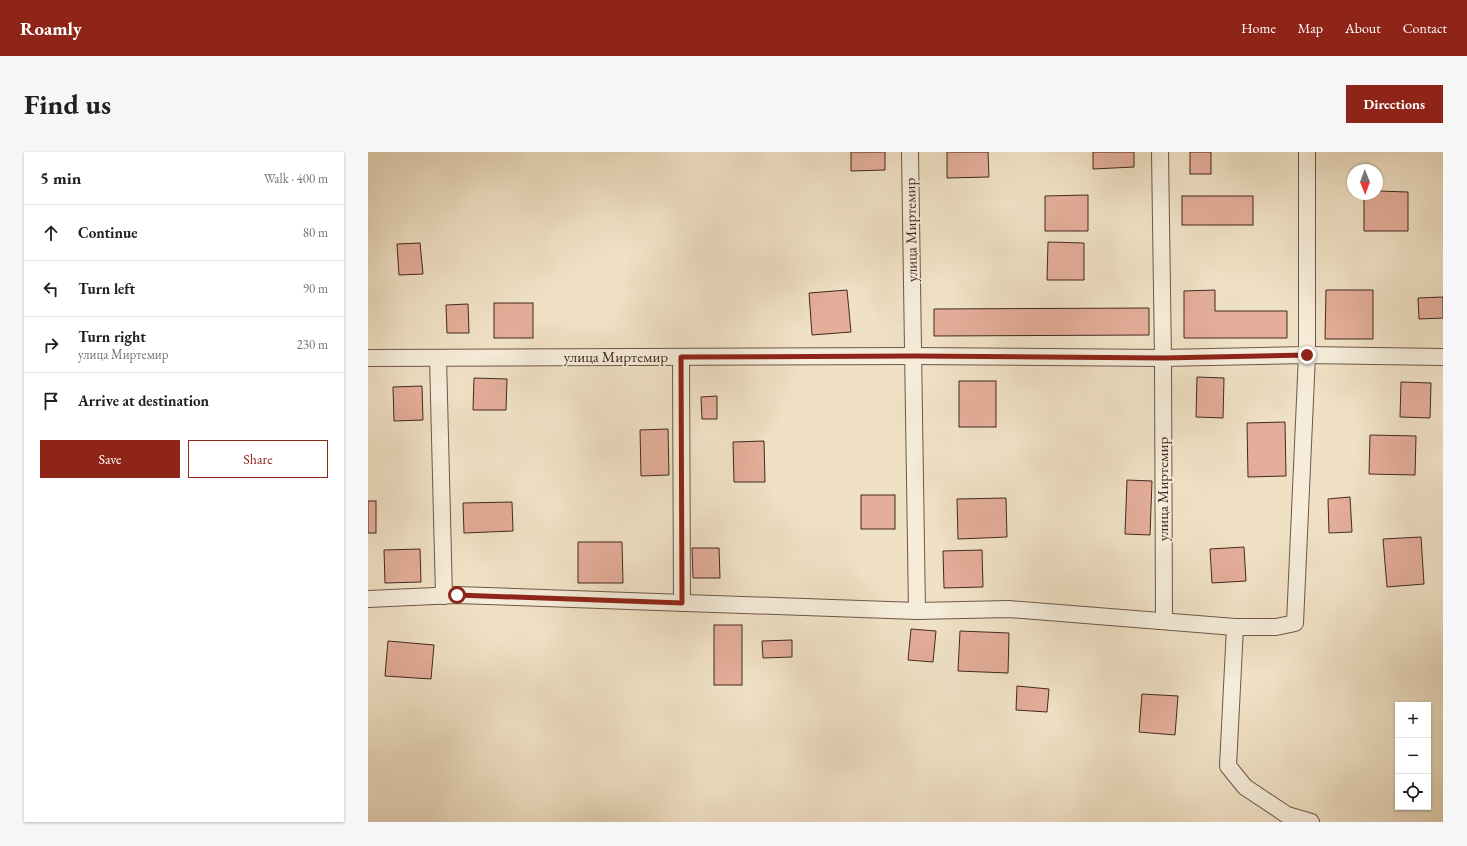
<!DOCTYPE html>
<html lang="en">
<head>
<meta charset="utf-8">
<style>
  :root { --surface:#fff; --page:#f6f6f6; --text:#202124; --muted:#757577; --line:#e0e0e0; --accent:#8f2418 }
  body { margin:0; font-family:"EB Garamond",serif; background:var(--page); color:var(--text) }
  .controls { position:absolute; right:12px; bottom:12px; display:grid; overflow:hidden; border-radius:0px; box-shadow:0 1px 3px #0004 }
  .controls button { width:36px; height:36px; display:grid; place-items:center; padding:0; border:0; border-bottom:1px solid var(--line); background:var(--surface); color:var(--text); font:20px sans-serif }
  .compass { position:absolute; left:979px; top:12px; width:36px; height:36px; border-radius:50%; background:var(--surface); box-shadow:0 1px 3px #0004; rotate:179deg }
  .stop { position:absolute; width:12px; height:12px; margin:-9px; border:3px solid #8f2418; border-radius:50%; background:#fff }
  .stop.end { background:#8f2418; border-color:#fff; box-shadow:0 1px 4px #0008 }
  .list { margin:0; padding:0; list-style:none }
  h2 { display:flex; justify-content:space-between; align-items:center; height:52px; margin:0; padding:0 16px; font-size:17px }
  h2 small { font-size:13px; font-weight:400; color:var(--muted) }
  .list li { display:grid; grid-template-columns:26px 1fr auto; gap:12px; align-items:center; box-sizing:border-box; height:56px; padding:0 16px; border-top:1px solid var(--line) }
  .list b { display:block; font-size:15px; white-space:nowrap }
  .list p { margin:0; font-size:13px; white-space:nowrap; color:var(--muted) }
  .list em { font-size:13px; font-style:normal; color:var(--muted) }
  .actions { display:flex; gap:8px; padding:12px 16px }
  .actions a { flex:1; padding:9px 0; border:1px solid var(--accent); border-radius:0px; text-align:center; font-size:14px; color:var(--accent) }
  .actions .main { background:var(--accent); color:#fff }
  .icon { flex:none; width:22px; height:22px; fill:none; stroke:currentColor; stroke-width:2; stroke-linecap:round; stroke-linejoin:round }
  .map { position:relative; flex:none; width:1075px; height:670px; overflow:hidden; border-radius:0px }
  header { display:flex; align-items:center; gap:24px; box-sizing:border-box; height:56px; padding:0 20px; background:var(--accent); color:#fff }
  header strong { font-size:19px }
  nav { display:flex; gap:22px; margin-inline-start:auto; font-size:14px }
  .intro { display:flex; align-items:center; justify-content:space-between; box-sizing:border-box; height:96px; padding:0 24px }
  h1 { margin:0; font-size:28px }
  .button { padding:10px 18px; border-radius:0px; background:var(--accent); color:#fff; font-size:14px; font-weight:700 }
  main { display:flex; gap:24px; padding:0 24px }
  aside { flex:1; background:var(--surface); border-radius:0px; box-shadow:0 1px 3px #0004 }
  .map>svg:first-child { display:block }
  .building { fill:#e4ae9a; stroke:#422920 }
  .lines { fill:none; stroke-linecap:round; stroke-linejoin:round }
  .street-casing { stroke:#6e5749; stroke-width:18 }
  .street { stroke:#f5ecd9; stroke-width:16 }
  .route { stroke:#8f2418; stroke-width:5 }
  .labels { text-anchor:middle; stroke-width:3; stroke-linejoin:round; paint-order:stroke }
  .street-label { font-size:15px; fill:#422920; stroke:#f5ecd9 }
</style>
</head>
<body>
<header>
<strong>Roamly</strong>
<nav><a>Home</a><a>Map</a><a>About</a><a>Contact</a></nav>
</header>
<div class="intro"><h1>Find us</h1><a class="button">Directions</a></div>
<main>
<aside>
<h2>5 min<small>Walk · 400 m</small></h2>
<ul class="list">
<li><svg class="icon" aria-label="ahead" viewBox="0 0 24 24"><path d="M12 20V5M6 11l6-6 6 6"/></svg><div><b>Continue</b></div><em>80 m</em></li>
<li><svg class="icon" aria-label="left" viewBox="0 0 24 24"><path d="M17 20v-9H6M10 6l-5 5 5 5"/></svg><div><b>Turn left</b></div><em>90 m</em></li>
<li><svg class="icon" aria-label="right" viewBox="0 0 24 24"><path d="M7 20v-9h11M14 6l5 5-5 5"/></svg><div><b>Turn right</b><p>улица Миртемир</p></div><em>230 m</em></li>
<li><svg class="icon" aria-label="arrive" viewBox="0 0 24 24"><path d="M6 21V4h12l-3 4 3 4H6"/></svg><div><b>Arrive at destination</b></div></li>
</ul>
<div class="actions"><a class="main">Save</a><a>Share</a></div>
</aside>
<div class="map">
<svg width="1075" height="670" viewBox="0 0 1075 670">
  <rect width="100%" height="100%" fill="#f0e1c5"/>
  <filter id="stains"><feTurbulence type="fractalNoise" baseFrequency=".005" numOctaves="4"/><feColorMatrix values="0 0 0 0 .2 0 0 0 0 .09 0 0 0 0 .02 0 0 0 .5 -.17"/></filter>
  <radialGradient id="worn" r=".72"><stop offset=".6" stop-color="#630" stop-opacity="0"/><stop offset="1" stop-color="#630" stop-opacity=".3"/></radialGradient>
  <g class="building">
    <path d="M483 0H517V18L483 19Z"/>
    <path d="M579 0H620L621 25 579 26Z"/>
    <path d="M725 0H766V15L725 17Z"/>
    <rect x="822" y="0" width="21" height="22"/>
    <path d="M1009 39 1040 40V79H996V42H1009Z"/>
    <path d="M720 43V79H677V44Z"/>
    <rect x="814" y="44" width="71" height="29"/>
    <path d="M680 90 716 91V128H679Z"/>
    <path d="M52 91 55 122 31 123 29 92Z"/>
    <path d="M479 138 483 180 444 183 441 141Z"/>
    <path d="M847 138V159H919V186H816V139Z"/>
    <path d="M958 138H1005V187H957Z"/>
    <path d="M1075 145V166L1051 167 1050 146Z"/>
    <rect x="126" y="151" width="39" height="35"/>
    <path d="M100 152 101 181H79L78 153Z"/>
    <path d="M781 156V183L566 184V157Z"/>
    <path d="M829 225 856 226 855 266 828 265Z"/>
    <path d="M106 226 139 227 138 258H105Z"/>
    <rect x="591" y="229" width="37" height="46"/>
    <path d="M1033 230 1063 231 1062 266 1032 265Z"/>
    <path d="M54 234 55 268 26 269 25 235Z"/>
    <path d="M349 244V267H334L333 245Z"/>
    <path d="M917 270 918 324 880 325 879 271Z"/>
    <path d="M300 277 301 323 273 324 272 278Z"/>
    <path d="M1002 283 1048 284 1047 323 1001 322Z"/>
    <path d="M396 289 397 330H366L365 290Z"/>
    <path d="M759 328 784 329 782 383 757 382Z"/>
    <rect x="493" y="343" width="34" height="34"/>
    <path d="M982 345 984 380 961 381 960 347Z"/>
    <path d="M638 346 639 385 590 387 589 347Z"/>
    <rect x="0" y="349" width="8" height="32"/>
    <path d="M144 350 145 379 96 381 95 351Z"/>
    <path d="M1053 385 1056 432 1019 435 1015 387Z"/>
    <path d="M210 390H254L255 431H210Z"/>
    <path d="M876 395 878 429 844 431 842 397Z"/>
    <path d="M324 396H351L352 426H325Z"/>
    <path d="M52 397 53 430 17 431 16 398Z"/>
    <path d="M614 398 615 435 576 436 575 399Z"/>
    <rect x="346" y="473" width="28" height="60"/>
    <path d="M543 477 568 479 565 510 540 508Z"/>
    <path d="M592 479 641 481 640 521 590 519Z"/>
    <path d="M424 488V505L395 506 394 489Z"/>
    <path d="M20 489 66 493 63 527 17 524Z"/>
    <path d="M649 534 681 537 679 560 648 558Z"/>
    <path d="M774 542 810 544 807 583 771 580Z"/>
  </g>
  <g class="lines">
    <g class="street-casing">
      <g id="street">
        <path d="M542 0 549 459"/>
        <path d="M792 0 795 206 796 469"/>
        <path d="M313 205 314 451"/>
        <path d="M0 206 545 204 795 206 939 203 1075 205"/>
        <path d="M70 206 76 444"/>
        <path d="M0 447 89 443 549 459 641 457 867 475H908L927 471 939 203V0"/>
        <path d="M867 475 860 614 877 635 919 663 943 670"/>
      </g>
    </g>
    <use href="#street" class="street"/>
  </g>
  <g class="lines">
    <path class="route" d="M89 443 314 451 313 205 545 204 795 206 939 203"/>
  </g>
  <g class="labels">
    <g class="street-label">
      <text transform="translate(543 78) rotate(-91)" y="5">улица Миртемир</text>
      <text x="248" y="210">улица Миртемир</text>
      <text transform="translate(795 337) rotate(-90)" y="5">улица Миртемир</text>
    </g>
  </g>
  <rect width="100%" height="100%" filter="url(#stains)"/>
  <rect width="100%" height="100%" fill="url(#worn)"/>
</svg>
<div class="controls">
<button>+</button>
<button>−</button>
<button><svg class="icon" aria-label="locate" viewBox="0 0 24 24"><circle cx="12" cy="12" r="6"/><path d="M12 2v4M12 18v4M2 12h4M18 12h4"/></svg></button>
</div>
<svg class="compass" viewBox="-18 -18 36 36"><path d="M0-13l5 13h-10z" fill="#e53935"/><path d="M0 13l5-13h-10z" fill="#757577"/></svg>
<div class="stop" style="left:89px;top:443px"></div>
<div class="stop end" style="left:939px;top:203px"></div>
</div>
</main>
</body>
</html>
